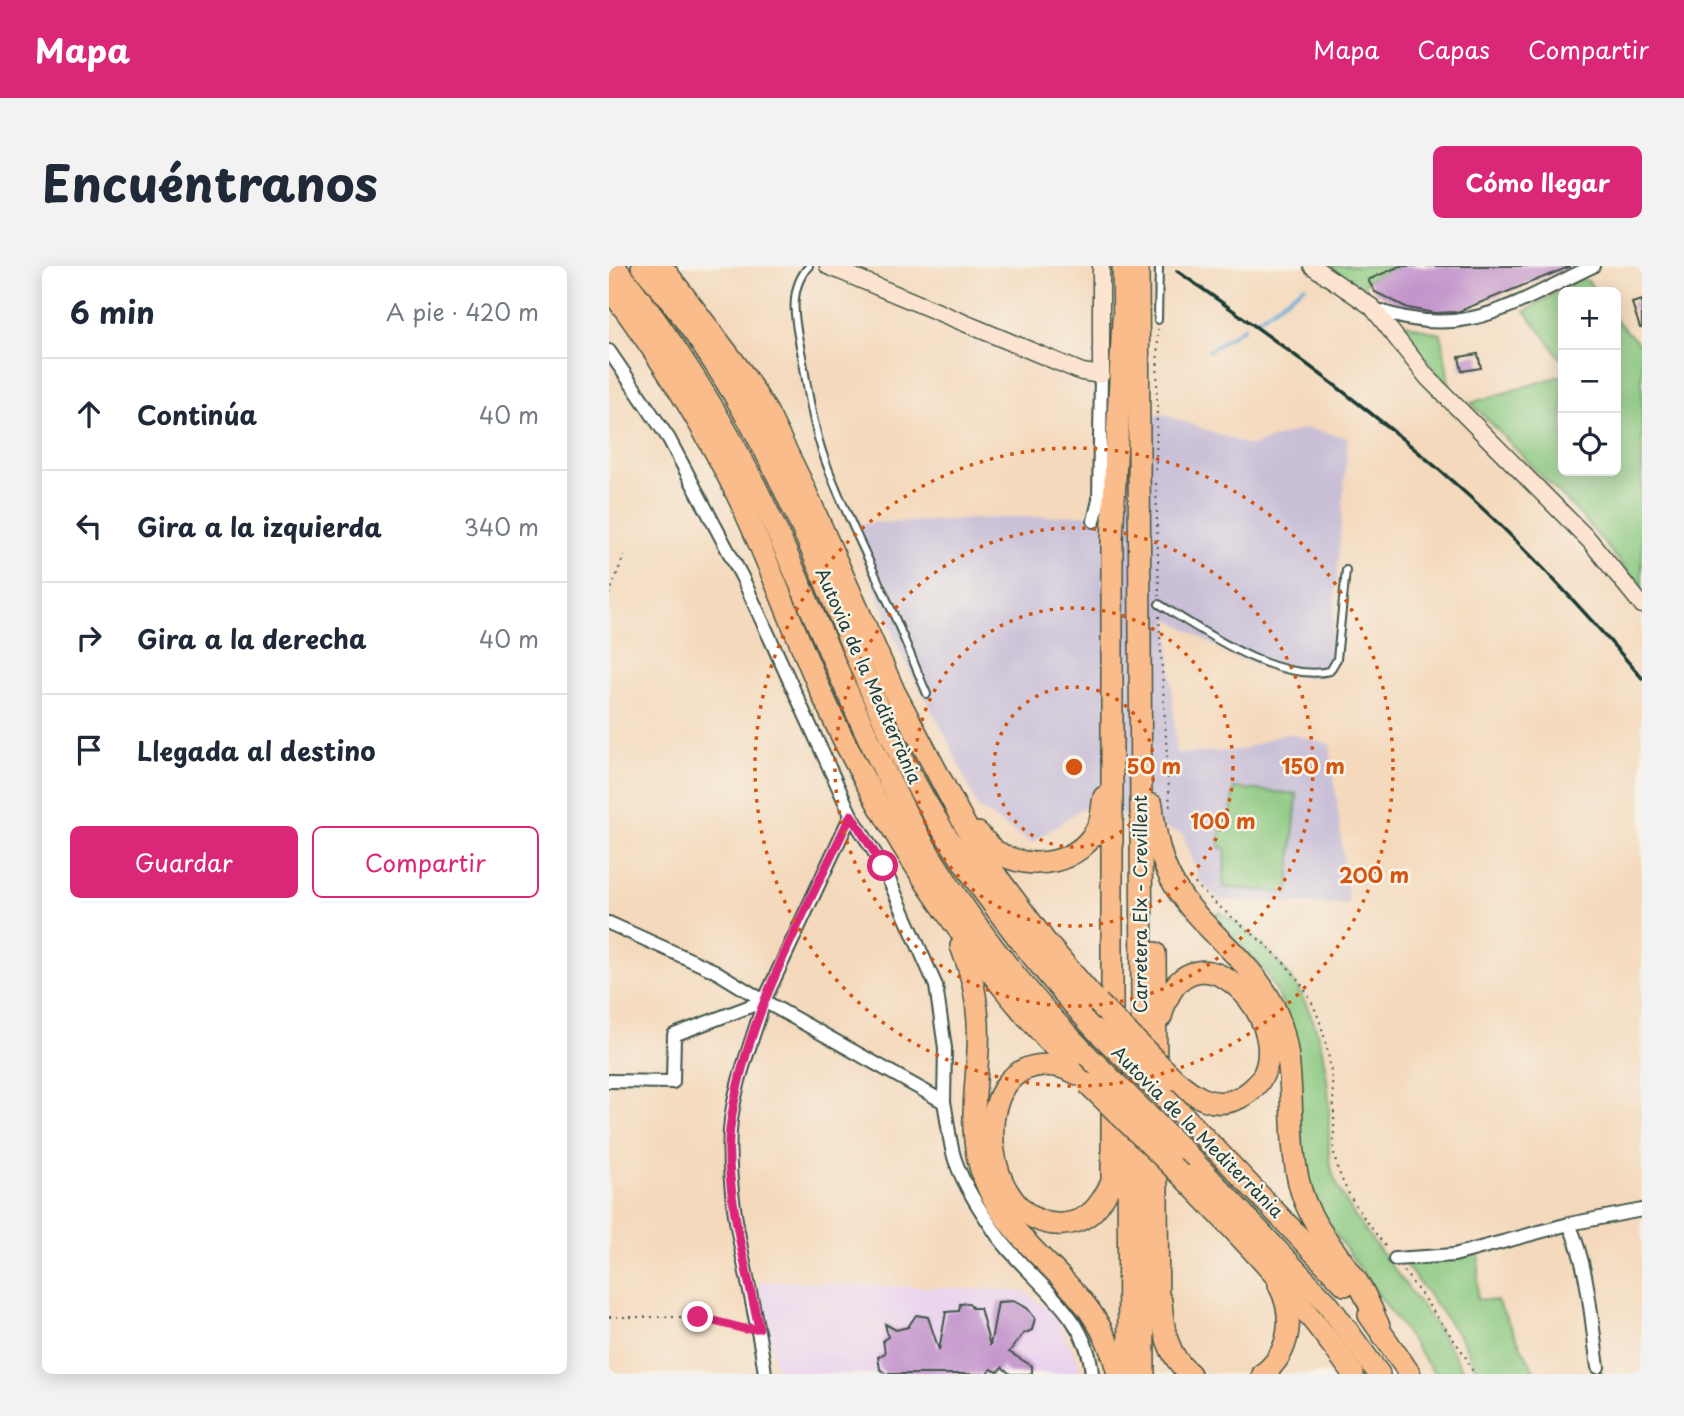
<!DOCTYPE html>
<html lang="es">
<head>
<meta charset="utf-8">
<style>
  :root { --surface:#fff; --page:#f2f2f3; --text:#1f2937; --muted:#747a83; --line:#e0e1e3; --accent:#db2777 }
  body { margin:0; font-family:"Playpen Sans",sans-serif; background:var(--page); color:var(--text) }
  .controls { position:absolute; right:21px; top:21px; display:grid; overflow:hidden; border-radius:10px; box-shadow:0 4px 18px #0003 }
  .controls button { width:63px; height:63px; display:grid; place-items:center; padding:0; border:0; border-bottom:2px solid var(--line); background:var(--surface); color:var(--text); font:35px sans-serif }
  .stop { position:absolute; width:21px; height:21px; margin:-16px; border:5px solid #db2777; border-radius:50%; background:#fff }
  .stop.end { background:#db2777; border-color:#fff; box-shadow:0 2px 7px #0008 }
  .list { margin:0; padding:0; list-style:none }
  h2 { display:flex; justify-content:space-between; align-items:center; height:91px; margin:0; padding:0 28px; font-size:30px }
  h2 small { font-size:23px; font-weight:400; color:var(--muted) }
  .list li { display:grid; grid-template-columns:46px 1fr auto; gap:21px; align-items:center; box-sizing:border-box; height:112px; padding:0 28px; border-top:2px solid var(--line) }
  .list b { display:block; font-size:26px; white-space:nowrap }
  .list em { font-size:23px; font-style:normal; color:var(--muted) }
  .actions { display:flex; gap:14px; padding:21px 28px }
  .actions a { flex:1; padding:16px 0; border:2px solid var(--accent); border-radius:10px; text-align:center; font-size:24px; color:var(--accent) }
  .actions .main { background:var(--accent); color:#fff }
  .icon { flex:none; width:38px; height:38px; fill:none; stroke:currentColor; stroke-width:2; stroke-linecap:round; stroke-linejoin:round }
  .map { position:relative; flex:none; width:1033px; height:1108px; overflow:hidden; border-radius:10px }
  header { display:flex; align-items:center; gap:42px; box-sizing:border-box; height:98px; padding:0 35px; background:var(--accent); color:#fff }
  header strong { font-size:33px }
  nav { display:flex; gap:38px; margin-inline-start:auto; font-size:24px }
  .intro { display:flex; align-items:center; justify-content:space-between; box-sizing:border-box; height:168px; padding:0 42px }
  h1 { margin:0; font-size:49px }
  .button { padding:18px 32px; border-radius:10px; background:var(--accent); color:#fff; font-size:24px; font-weight:700 }
  main { display:flex; gap:42px; padding:0 42px }
  aside { flex:1; background:var(--surface); border-radius:10px; box-shadow:0 4px 18px #0003 }
  .map>svg:first-child { display:block }
  .built { fill:#e9d2ee }
  .industrial { fill:#c9bfd7 }
  .green { fill:#8ac87f; stroke:#54825a; stroke-width:2 }
  .lines { fill:none; stroke-linecap:round; stroke-linejoin:round }
  .stream { stroke:#5ea5d4; stroke-width:3.5 }
  .building { fill:#c191cb }
  .lane-casing { stroke:#3f5448; stroke-width:10 }
  .street-casing { stroke:#3f5448; stroke-width:16 }
  .secondary-casing { stroke:#3f5448; stroke-width:19 }
  .highway-casing { stroke:#3f5448; stroke-width:24 }
  .path { stroke:#3f5448; stroke-width:2; stroke-dasharray:2 5; stroke-linecap:butt }
  .lane { stroke:#fff; stroke-width:6 }
  .street { stroke:#fff; stroke-width:12 }
  .secondary { stroke:#fde4d0; stroke-width:16 }
  .highway { stroke:#f9bc8a; stroke-width:21 }
  .rail { stroke:#1f3d34; stroke-width:3.5 }
  .highway-bridge-casing { stroke:#3f5448; stroke-width:24; stroke-linecap:butt }
  .highway-bridge { stroke:#f9bc8a; stroke-width:21 }
  .route { stroke:#db2777; stroke-width:9 }
  .ring { fill:none; stroke:#d45610; stroke-width:3.5; stroke-dasharray:3.5 7 }
  .labels { text-anchor:middle; stroke-width:5; stroke-linejoin:round; paint-order:stroke }
  .street-label { font-size:18px; fill:#1f3d34; stroke:#f7f3e8 }
  .centre { fill:#d45610; stroke:#f7f3e8; stroke-width:3.5 }
  .ring-label { font-size:21px; text-anchor:middle; font-weight:bold; fill:#d45610; stroke:#f7f3e8; stroke-width:5; stroke-linejoin:round; paint-order:stroke }
</style>
</head>
<body>
<header>
<strong>Mapa</strong>
<nav><a>Mapa</a><a>Capas</a><a>Compartir</a></nav>
</header>
<div class="intro"><h1>Encuéntranos</h1><a class="button">Cómo llegar</a></div>
<main>
<aside>
<h2>6 min<small>A pie · 420 m</small></h2>
<ul class="list">
<li><svg class="icon" aria-label="ahead" viewBox="0 0 24 24"><path d="M12 20V5M6 11l6-6 6 6"/></svg><div><b>Continúa</b></div><em>40 m</em></li>
<li><svg class="icon" aria-label="left" viewBox="0 0 24 24"><path d="M17 20v-9H6M10 6l-5 5 5 5"/></svg><div><b>Gira a la izquierda</b></div><em>340 m</em></li>
<li><svg class="icon" aria-label="right" viewBox="0 0 24 24"><path d="M7 20v-9h11M14 6l5 5-5 5"/></svg><div><b>Gira a la derecha</b></div><em>40 m</em></li>
<li><svg class="icon" aria-label="arrive" viewBox="0 0 24 24"><path d="M6 21V4h12l-3 4 3 4H6"/></svg><div><b>Llegada al destino</b></div></li>
</ul>
<div class="actions"><a class="main">Guardar</a><a>Compartir</a></div>
</aside>
<div class="map">
<svg width="1033" height="1108" viewBox="0 0 1033 1108">
  <rect width="100%" height="100%" fill="#f7f3e8"/>
  <filter id="ink" filterUnits="userSpaceOnUse"><feTurbulence type="fractalNoise" baseFrequency=".0143" numOctaves="2"/><feDisplacementMap in="SourceGraphic" scale="14" xChannelSelector="R" yChannelSelector="G"/><feConvolveMatrix kernelMatrix="1 2 1 2 8 2 1 2 1" color-interpolation-filters="sRGB"/></filter>
  <filter id="wash" filterUnits="userSpaceOnUse"><feTurbulence type="fractalNoise" baseFrequency=".00686" numOctaves="4" result="noise"/><feDisplacementMap in="SourceGraphic" scale="28" xChannelSelector="R" yChannelSelector="G"/><feGaussianBlur stdDeviation="1.57" result="paint"/><feColorMatrix in="noise" values="0 0 0 0 0 0 0 0 0 0 0 0 0 0 0 0 0 1.4 0 .05"/><feComposite in="paint" operator="in"/></filter>
  <g filter="url(#wash)">
    <rect width="100%" height="100%" fill="#f4d9bc"/>
    <path class="built" d="M149 1015 416 1025 444 1047 470 1096V1108H168Z"/>
    <path class="industrial" d="M554 148 641 180 697 162 739 172 721 399 717 410 697 412 625 391 559 352 567 485 571 488 632 484 676 467 721 478 740 639 610 634 590 614 574 568 478 539 423 577 369 542 338 472 289 382 242 258 494 248 500 155Z"/>
    <g class="green">
      <path d="M721 0H791L759 14 752 24Z"/>
      <path d="M971 13 979 15 987 26H954V95L916 45Z"/>
      <path d="M1007 54 1033 81V323L975 253 862 137 954 109V205H1007Z"/>
      <path d="M785 55 832 68 841 122Z"/>
      <path d="M625 522 688 528 679 627 614 621 617 583 610 581 613 548H622Z"/>
      <path d="M611 646C683 693 715 749 720 835 721 860 716 889 726 914 737 941 757 966 775 990 804 1028 833 1066 856 1108H826L715 952 697 906 673 736 657 707 605 649Z"/>
      <path d="M870 987 868 1033 888 1035 927 1108H870L853 1074 797 999 840 994Z"/>
    </g>
    <g class="lines">
      <g class="stream">
        <path d="M649 53 696 20"/>
        <path d="M600 85 636 61"/>
      </g>
    </g>
    <g id="blocks">
      <g class="building">
        <path d="M791 0H960V1L848 46 825 47 799 42 766 26 759 14Z"/>
        <path d="M1033 34V62H1031L1023 37Z"/>
        <path d="M869 88 872 102 853 105 850 91Z"/>
        <path d="M405 1035 418 1042 426 1052 423 1064 414 1068 400 1086 423 1100V1108H401L393 1101 389 1106 382 1103 378 1108H277L271 1103 269 1091 276 1087 274 1074 279 1071 276 1058 287 1064 299 1061 307 1049 319 1051 330 1084 337 1046 350 1045 351 1038 360 1037 363 1042H371L381 1080 389 1036Z"/>
      </g>
    </g>
  </g>
  <g filter="url(#ink)">
    <use href="#blocks" fill-opacity="0" stroke="#3f5448" stroke-width="2"/>
    <g class="lines">
      <g class="lane-casing">
        <g id="lane">
          <path d="M200 0C177 25 187 59 193 90 199 125 204 161 216 194 232 238 253 279 272 321 289 356 303 393 318 428"/>
          <path d="M549 54 550 0"/>
          <path d="M550 338C594 365 667 417 721 405L728 393 737 304"/>
        </g>
      </g>
      <g class="street-casing">
        <g id="street">
          <path d="M763 42C853 77 904 38 984 0"/>
          <path d="M0 85 60 173 133 311 242 549 155 735 106 705 0 657"/>
          <path d="M485 255 490 234 492 109"/>
          <path d="M242 549 274 600 327 720 336 782 335 836"/>
          <path d="M155 735 335 836C339 855 340 876 346 894 355 920 373 947 388 969 421 1015 479 1047 483 1108"/>
          <path d="M155 735C143 776 124 821 121 864 116 946 146 1028 156 1108"/>
          <path d="M0 815 64 816 65 769 155 735"/>
          <path d="M960 958C980 1002 982 1054 989 1101"/>
          <path d="M786 993 845 989 960 958 1033 944"/>
        </g>
      </g>
      <g class="secondary-casing">
        <g id="secondary">
          <path d="M219 0 473 106 492 109V0"/>
          <path d="M703 0 763 41 818 111 981 275 1033 339"/>
        </g>
      </g>
      <g class="highway-casing">
        <g id="highway">
          <path d="M5 0C66 75 118 159 159 246 212 361 257 482 322 591 366 663 420 730 479 790"/>
          <path d="M33 0C95 71 145 157 184 242 226 331 257 426 304 513 354 605 417 687 487 764"/>
          <path d="M514 0 515 66"/>
          <path d="M529 0 535 1108"/>
          <path d="M54 2 132 105 158 146 192 215 286 427 372 589 436 675 489 737"/>
          <path d="M0 22C50 89 97 162 133 239 172 323 202 414 246 496 307 612 378 711 468 806"/>
          <path d="M543 539C546 567 551 596 566 620 592 664 640 691 664 739 691 793 676 860 690 917 699 957 727 984 749 1017 758 1030 763 1046 770 1060"/>
          <path d="M369 567C375 573 381 582 388 586 422 607 473 598 490 558 493 551 493 540 495 531"/>
          <path d="M352 680C366 714 371 749 369 785 367 829 358 870 375 912 405 992 488 1014 509 1108"/>
          <path d="M546 687 549 1050"/>
          <path d="M552 751C584 629 716 785 632 831 605 845 585 830 565 813"/>
          <path d="M471 809C464 806 455 801 446 800 354 786 370 964 454 958 481 956 492 938 503 916V275L514 53"/>
          <path d="M573 848 736 1019"/>
          <path d="M519 876 520 1108"/>
          <path d="M572 882 719 1038 770 1108"/>
          <path d="M571 908C633 972 693 1034 744 1108"/>
          <path d="M552 1035C554 1064 558 1089 581 1108"/>
          <path d="M760 1049 801 1108"/>
          <path d="M654 1108C682 1086 686 1050 670 1019"/>
        </g>
      </g>
      <g class="path">
        <path d="M547 204 549 63"/>
        <path d="M547 217 550 330"/>
        <path d="M0 329 15 289"/>
        <path d="M550 350 561 543"/>
        <path d="M581 612C618 655 671 678 700 731 719 766 724 810 725 850 726 863 723 879 726 892 734 928 758 955 779 984"/>
        <path d="M795 1005 855 1088 865 1108"/>
        <path d="M0 1051H89L135 1063"/>
      </g>
      <use href="#lane" class="lane"/>
      <use href="#street" class="street"/>
      <use href="#secondary" class="secondary"/>
      <use href="#highway" class="highway"/>
      <path class="rail" d="M568 5C670 76 769 148 861 231 923 287 979 349 1033 412"/>
      <g class="highway-bridge-casing">
        <g id="highway-bridge">
          <path d="M489 737 565 813"/>
          <path d="M487 764 573 848"/>
          <path d="M479 790 572 882"/>
          <path d="M479 818 571 908"/>
        </g>
      </g>
      <use href="#highway-bridge" class="highway-bridge"/>
    </g>
  </g>
  <g class="lines" filter="url(#ink)">
    <path class="route" d="M89 1051 136 1063 150 1062C138 1006 114 917 121 862 135 753 196 647 242 549L274 600"/>
  </g>
  <g class="ring">
    <circle cx="465" cy="501" r="80"/>
    <circle cx="465" cy="501" r="159"/>
    <circle cx="465" cy="501" r="239"/>
    <circle cx="465" cy="501" r="319"/>
  </g>
  <g class="labels">
    <g class="street-label">
      <text transform="translate(259 410) rotate(66)" y="6">Autovia de la Mediterrània</text>
      <text transform="translate(532 638) rotate(-90)" y="6">Carretera Elx - Crevillent</text>
      <text transform="translate(588 866) rotate(45)" y="6">Autovia de la Mediterrània</text>
    </g>
  </g>
  <circle cx="465" cy="501" r="10" class="centre"/>
  <g class="ring-label">
    <text x="545" y="508">50 m</text>
    <text x="704" y="508">150 m</text>
    <text x="614" y="563">100 m</text>
    <text x="765" y="617">200 m</text>
  </g>
</svg>
<div class="controls">
<button>+</button>
<button>−</button>
<button><svg class="icon" aria-label="locate" viewBox="0 0 24 24"><circle cx="12" cy="12" r="6"/><path d="M12 2v4M12 18v4M2 12h4M18 12h4"/></svg></button>
</div>
<div class="stop" style="left:274px;top:600px"></div>
<div class="stop end" style="left:89px;top:1051px"></div>
</div>
</main>
</body>
</html>
